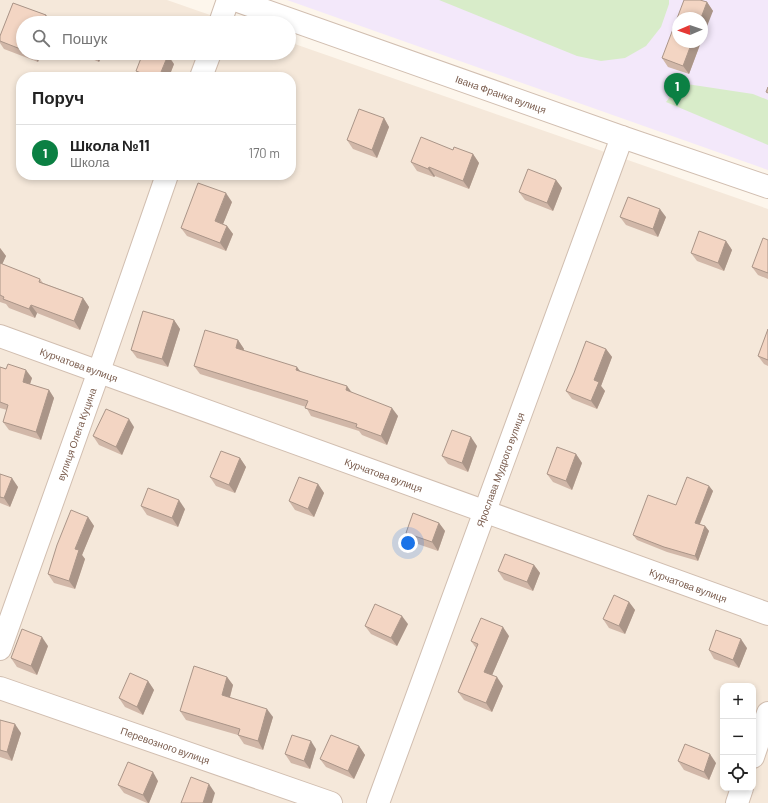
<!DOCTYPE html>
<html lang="uk">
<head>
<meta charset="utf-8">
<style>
  :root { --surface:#fff; --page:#f2f2f2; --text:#222; --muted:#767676; --line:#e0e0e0; --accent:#0b8043 }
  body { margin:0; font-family:Barlow,sans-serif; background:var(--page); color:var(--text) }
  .controls { position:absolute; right:12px; bottom:12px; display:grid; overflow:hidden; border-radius:8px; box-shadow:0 2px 6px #0003 }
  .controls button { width:36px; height:36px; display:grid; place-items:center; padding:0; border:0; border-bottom:1px solid var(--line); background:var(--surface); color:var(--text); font:20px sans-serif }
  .compass { position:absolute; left:672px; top:12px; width:36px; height:36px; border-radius:50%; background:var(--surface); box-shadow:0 2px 6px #0003; rotate:268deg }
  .you { position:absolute; left:408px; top:543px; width:14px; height:14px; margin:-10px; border:3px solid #fff; border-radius:50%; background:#1a73e8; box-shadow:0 0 0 6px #1a73e833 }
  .badge { display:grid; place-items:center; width:26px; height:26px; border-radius:50%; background:var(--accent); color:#fff; font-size:13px; font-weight:700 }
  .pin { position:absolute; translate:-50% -33px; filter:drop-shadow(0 1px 2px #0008) }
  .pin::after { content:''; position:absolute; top:21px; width:14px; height:12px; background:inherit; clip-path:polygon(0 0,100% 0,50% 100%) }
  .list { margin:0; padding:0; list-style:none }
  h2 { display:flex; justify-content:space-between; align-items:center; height:52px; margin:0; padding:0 16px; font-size:17px }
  h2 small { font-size:13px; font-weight:400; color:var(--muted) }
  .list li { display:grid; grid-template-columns:26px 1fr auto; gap:12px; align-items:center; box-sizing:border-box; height:56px; padding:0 16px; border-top:1px solid var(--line) }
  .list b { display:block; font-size:15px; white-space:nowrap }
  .list p { margin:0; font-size:13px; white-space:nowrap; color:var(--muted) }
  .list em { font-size:13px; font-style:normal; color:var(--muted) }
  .icon { flex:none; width:22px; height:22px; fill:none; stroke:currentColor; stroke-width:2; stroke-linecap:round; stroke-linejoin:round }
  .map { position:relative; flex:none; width:768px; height:803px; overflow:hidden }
  .search { position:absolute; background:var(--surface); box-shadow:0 2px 6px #0003; left:16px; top:16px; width:280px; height:44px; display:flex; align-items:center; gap:10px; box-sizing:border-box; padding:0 14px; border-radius:22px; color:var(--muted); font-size:15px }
  .panel { position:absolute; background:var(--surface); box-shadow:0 2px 6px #0003; left:16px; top:72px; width:280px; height:108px; border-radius:16px }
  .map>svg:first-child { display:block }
  .residential { fill:#f5e8da; fill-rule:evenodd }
  .education { fill:#f3e8fa; fill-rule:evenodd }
  .green { fill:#d8ecc9 }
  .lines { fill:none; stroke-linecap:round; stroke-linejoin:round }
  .minor-casing { stroke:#d1beb0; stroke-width:24 }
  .minor { stroke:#fff; stroke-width:22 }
  .wall { fill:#d1b7a8 }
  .shaded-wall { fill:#aa9588 }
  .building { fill:#f3d5c3; stroke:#aa9588 }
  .labels { text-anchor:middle; stroke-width:3; stroke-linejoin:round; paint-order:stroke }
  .street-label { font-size:10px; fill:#7a5c4d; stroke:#fffaf3 }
</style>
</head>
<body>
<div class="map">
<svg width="768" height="803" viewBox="0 0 768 803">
  <rect width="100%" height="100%" fill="#fdf6ec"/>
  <path class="residential" d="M0 0H167L233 23H23V53H289V42L768 209V803H0ZM21 77H291V175H21ZM723 686H753V788H723Z"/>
  <path class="education" d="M287 0H768V170ZM678 18H702V42H678Z"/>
  <g class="green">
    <path d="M439 0H669V4L661 27 646 46 625 58 601 61 577 56Z"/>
    <path d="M680 83 753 94 768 100V145L666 102Z"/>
  </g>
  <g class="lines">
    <g class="minor-casing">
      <g id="minor">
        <path id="s1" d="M235 0 622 137 768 187"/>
        <path d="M220 23 228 0"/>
        <path d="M201 77 210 53"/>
        <path id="s2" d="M0 336 768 614"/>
        <path id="s3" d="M0 649 99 371 167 175"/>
        <path id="s4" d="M0 688 331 803"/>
        <path d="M753 757 768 713"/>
        <path id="s5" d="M378 803 622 137"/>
        <path d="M737 803 742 788"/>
      </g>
    </g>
    <use href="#minor" class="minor"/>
  </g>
  <g class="wall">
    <path d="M707 2 713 11 678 42H701L689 74 668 67 662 58Z"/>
    <path d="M13 3 46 15 51 23H23V53H41L38 62 4 49 0 43V36Z"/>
    <path d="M81 53H103L99 62 83 55Z"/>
    <path d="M174 64 169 77H140L136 71Z"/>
    <path d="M384 118 389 127 377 158 353 149 347 140Z"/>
    <path d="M473 154 479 163 469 189 435 176 434 177 417 171 411 162Z"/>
    <path d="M556 180 562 188 553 211 525 200 519 192Z"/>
    <path d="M232 202 223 224 227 226 233 234 226 251 187 236 181 228Z"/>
    <path d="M620 217H666L658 237 626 225Z"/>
    <path d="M768 240V279L758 275 752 267Z"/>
    <path d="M726 241 732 250 724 271 697 261 691 253Z"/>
    <path d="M0 248 6 256 2 264 40 279 43 283 83 298 89 307 80 330 37 313 35 318 9 308 6 304 0 302Z"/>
    <path d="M174 320 180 329 168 367 137 358 131 350Z"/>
    <path d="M768 329V366L764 364 758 356Z"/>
    <path d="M238 340 244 349 243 350 301 372 351 392 398 416 387 445 362 435 359 431 311 416 306 407 200 374 194 366Z"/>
    <path d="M606 349 612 357 601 386 605 391 597 409 572 399 566 391Z"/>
    <path d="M0 367 32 378 30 384 49 390 54 398 41 440 9 430 3 422 7 410 0 408Z"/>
    <path d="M134 427 122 455 99 445 93 436Z"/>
    <path d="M477 446 468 472 448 464 442 456Z"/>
    <path d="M576 454 582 463 572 490 553 482 547 474Z"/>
    <path d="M240 458 246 467 235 493 216 486 210 477Z"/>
    <path d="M0 474 18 487 10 507 0 503Z"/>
    <path d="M318 484 324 493 314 517 295 510 289 501Z"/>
    <path d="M709 486 713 491 700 524 705 526 709 531 698 561 667 552 637 540 633 535Z"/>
    <path d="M141 506 185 509 178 527 147 515Z"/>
    <path d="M88 517 94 526 82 555 85 559 75 589 54 583 48 574Z"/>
    <path d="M439 523 445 531 438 551 412 542 406 533Z"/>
    <path d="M534 565 540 573 533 591 504 580 498 571Z"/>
    <path d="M629 602 635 610 625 634 609 628 603 619Z"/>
    <path d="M408 624 397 646 371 634 365 626Z"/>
    <path d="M509 636 492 675 503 686 492 712 464 700 458 692 476 648 471 641Z"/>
    <path d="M48 646 37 675 17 667 11 658Z"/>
    <path d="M747 648 739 668 714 659 709 650Z"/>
    <path d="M227 677 233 685 230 697 273 717 263 750 244 744 238 735 186 720 180 711Z"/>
    <path d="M148 681 154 690 143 715 125 707 119 698Z"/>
    <path d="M0 720 21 733 12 761 0 757Z"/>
    <path d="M359 746 365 755 354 779 326 767 320 759Z"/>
    <path d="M316 749 310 769 291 763 285 754Z"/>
    <path d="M678 761 716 763 709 780 684 770Z"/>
    <path d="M158 781 149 803H147L124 793 118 785Z"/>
  </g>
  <g class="shaded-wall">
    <path d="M707 2 713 11 702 39V18H701Z"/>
    <path d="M46 15 51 23H43Z"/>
    <path d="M692 42H701L689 74 683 66Z"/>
    <path d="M32 53H41L38 62Z"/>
    <path d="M93 53H103L99 62Z"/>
    <path d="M168 55 174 64 169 77H159Z"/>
    <path d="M384 118 389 127 377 158 372 150Z"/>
    <path d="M473 154 479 163 469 189 463 181Z"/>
    <path d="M429 167 435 176 434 177 428 169Z"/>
    <path d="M556 180 562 188 553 211 547 203Z"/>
    <path d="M226 193 232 202 221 229 215 221Z"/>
    <path d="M660 209 666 217 658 237 653 229Z"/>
    <path d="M227 226 233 234 226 251 220 243Z"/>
    <path d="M726 241 732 250 724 271 718 263Z"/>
    <path d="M0 248 6 256 0 269Z"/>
    <path d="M83 298 89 307 80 330 74 321Z"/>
    <path d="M31 305 37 313 35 318 29 309Z"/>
    <path d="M174 320 180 329 168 367 162 359Z"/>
    <path d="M238 340 244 349 241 356 236 348Z"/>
    <path d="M606 349 612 357 601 386 605 391 597 409 591 401 594 380Z"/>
    <path d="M297 367 303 375 296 370Z"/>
    <path d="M26 370 32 378 28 390 23 382Z"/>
    <path d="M347 386 353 394 346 390Z"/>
    <path d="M49 390 54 398 41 440 36 432Z"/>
    <path d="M392 408 398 416 387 445 381 436Z"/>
    <path d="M129 419 134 427 122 455 116 447Z"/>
    <path d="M471 437 477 446 468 472 462 463Z"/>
    <path d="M576 454 582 463 572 490 566 481Z"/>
    <path d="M240 458 246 467 235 493 229 485Z"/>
    <path d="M12 478 18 487 10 507 4 498Z"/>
    <path d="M318 484 324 493 314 517 308 509Z"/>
    <path d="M709 486 713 491 698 528 695 523Z"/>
    <path d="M179 500 185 509 178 527 172 518Z"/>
    <path d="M88 517 94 526 82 555 85 559 75 589 69 581 75 549Z"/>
    <path d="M439 523 445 531 438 551 432 542Z"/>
    <path d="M705 526 709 531 698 561 695 556Z"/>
    <path d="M534 565 540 573 533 591 527 582Z"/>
    <path d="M629 602 635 610 625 634 619 626Z"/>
    <path d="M402 616 408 624 397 646 391 638Z"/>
    <path d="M503 627 509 636 490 680 484 672Z"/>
    <path d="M42 637 48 646 37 675 31 666Z"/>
    <path d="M741 639 747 648 739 668 733 660Z"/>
    <path d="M227 677 233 685 228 704 222 695Z"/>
    <path d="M497 677 503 686 492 712 486 703Z"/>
    <path d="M148 681 154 690 143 715 137 707Z"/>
    <path d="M267 709 273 717 263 750 258 741Z"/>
    <path d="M15 724 21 733 12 761 7 752Z"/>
    <path d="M311 741 316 749 310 769 304 761Z"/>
    <path d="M359 746 365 755 354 779 348 771Z"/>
    <path d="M710 754 716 763 709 780 704 772Z"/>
    <path d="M153 772 158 781 149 803H148L143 795Z"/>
    <path d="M209 784 215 793 212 803H203Z"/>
  </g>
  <g class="building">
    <path d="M684 0H700L707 2 701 18H678V42H692L683 66 662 58Z"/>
    <path d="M13 3 46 15 43 23H23V50L0 41V36Z"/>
    <path d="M143 53H162L168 55 159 77H151L136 71Z"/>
    <path d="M232 74 239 77H231Z"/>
    <path d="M768 87V93L766 92Z"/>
    <path d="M359 109 384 118 372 150 347 140Z"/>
    <path d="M421 137 453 150 454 147 473 154 463 181 429 167 428 169 411 162Z"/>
    <path d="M528 169 556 180 547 203 519 192Z"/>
    <path d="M198 183 226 193 215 221 227 226 220 243 181 228Z"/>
    <path d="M628 197 660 209 653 229 620 217Z"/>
    <path d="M699 231 726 241 718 263 691 253Z"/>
    <path d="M763 238 768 240V273L752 267Z"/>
    <path d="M0 263 40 279 39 282 83 298 74 321 31 305 29 309 3 299 4 297 0 295Z"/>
    <path d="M143 311 174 320 162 359 131 350Z"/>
    <path d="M768 329V360L758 356Z"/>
    <path d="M205 330 238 340 236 348 297 367 296 370 347 386 346 390 392 408 381 436 356 427 357 424 305 408 308 401 194 366Z"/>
    <path d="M586 341 606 349 594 380 599 382 591 401 566 391 574 373Z"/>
    <path d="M8 364 26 370 23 382 49 390 36 432 3 422 8 405 0 402V367L6 369Z"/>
    <path d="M106 409 129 419 116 447 93 436Z"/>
    <path d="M452 430 471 437 462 463 442 456Z"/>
    <path d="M557 447 576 454 566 481 547 474Z"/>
    <path d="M221 451 240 458 229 485 210 477Z"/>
    <path d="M0 474 12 478 4 498 0 497Z"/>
    <path d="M299 477 318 484 308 509 289 501Z"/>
    <path d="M687 477 709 486 695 523 705 526 695 556 664 547 633 535 648 495 676 505Z"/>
    <path d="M148 488 179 500 172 518 141 506Z"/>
    <path d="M71 510 88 517 75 549 79 550 69 581 48 574 57 545Z"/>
    <path d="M413 513 439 523 432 542 406 533Z"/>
    <path d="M505 554 534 565 527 582 498 571Z"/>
    <path d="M614 595 629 602 619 626 603 619Z"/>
    <path d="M375 604 402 616 391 638 365 626Z"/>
    <path d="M481 618 503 627 484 672 497 677 486 703 458 692 478 644 471 641Z"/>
    <path d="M22 629 42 637 31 666 11 658Z"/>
    <path d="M716 630 741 639 733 660 709 650Z"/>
    <path d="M194 666 227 677 222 695 267 709 258 741 238 735 240 729 180 711Z"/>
    <path d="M130 673 148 681 137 707 119 698Z"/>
    <path d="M0 720 15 724 7 752 0 750Z"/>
    <path d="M292 735 311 741 304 761 285 754Z"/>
    <path d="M331 735 359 746 348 771 320 759Z"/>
    <path d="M685 744 710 754 704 772 678 761Z"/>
    <path d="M128 762 153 772 143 795 118 785Z"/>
    <path d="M191 777 209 784 203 803H181Z"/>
  </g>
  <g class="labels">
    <g class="street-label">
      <text dy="4" stroke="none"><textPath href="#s1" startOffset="282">Івана Франка вулиця</textPath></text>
      <text dy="4" stroke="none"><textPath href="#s2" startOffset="84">Курчатова вулиця</textPath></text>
      <text dy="4" stroke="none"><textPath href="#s3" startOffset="228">вулиця Олега Куцина</textPath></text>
      <text dy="4" stroke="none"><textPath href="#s5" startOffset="355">Ярослава Мудрого вулиця</textPath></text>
      <text dy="4" stroke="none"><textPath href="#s2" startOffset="408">Курчатова вулиця</textPath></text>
      <text dy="4" stroke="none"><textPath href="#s2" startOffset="732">Курчатова вулиця</textPath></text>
      <text dy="4" stroke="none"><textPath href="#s4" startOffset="175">Перевозного вулиця</textPath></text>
    </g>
  </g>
</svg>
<div class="controls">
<button>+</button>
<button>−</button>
<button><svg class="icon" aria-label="locate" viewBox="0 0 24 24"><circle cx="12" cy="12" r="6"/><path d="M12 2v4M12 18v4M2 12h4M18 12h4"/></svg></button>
</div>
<svg class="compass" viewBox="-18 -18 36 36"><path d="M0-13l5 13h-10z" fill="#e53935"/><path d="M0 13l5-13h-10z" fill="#767676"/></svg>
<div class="you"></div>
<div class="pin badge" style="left:677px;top:106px">1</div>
<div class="search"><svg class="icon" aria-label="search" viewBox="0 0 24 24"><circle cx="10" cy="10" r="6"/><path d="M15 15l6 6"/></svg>Пошук</div>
<section class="panel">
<h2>Поруч<small></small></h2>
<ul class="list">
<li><span class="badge">1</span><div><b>Школа №11</b><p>Школа</p></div><em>170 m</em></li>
</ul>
</section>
</div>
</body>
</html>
